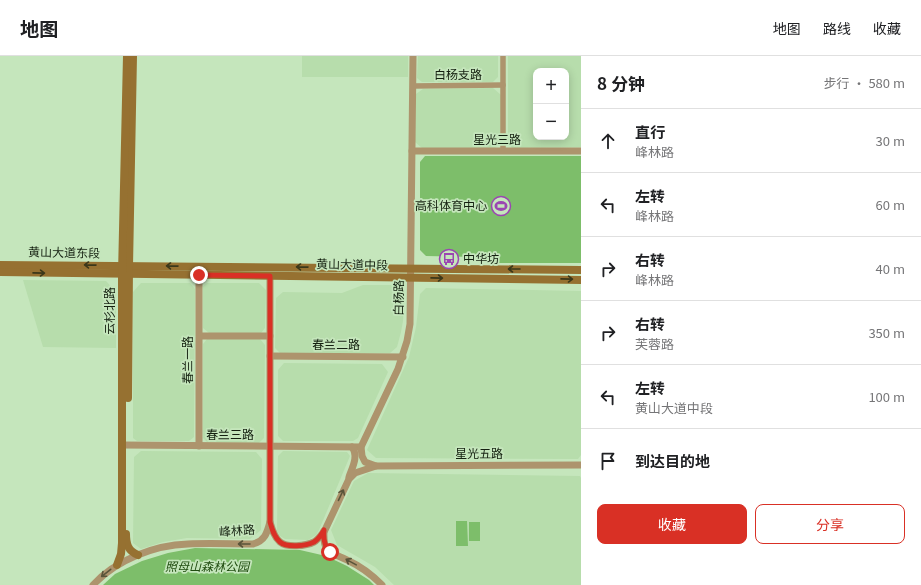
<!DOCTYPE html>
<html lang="zh">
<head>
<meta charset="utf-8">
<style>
  :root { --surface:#fff; --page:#f6f6f6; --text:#202124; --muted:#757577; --line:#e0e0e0; --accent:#d93025 }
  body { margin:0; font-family:Georgia,"Noto Sans SC",serif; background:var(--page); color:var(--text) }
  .controls { position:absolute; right:12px; top:12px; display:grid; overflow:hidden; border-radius:8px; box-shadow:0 2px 10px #0003 }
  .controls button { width:36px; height:36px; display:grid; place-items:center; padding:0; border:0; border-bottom:1px solid var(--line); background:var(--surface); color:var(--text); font:20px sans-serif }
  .stop { position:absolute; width:12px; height:12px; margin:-9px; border:3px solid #d93025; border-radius:50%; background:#fff }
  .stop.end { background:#d93025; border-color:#fff; box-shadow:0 1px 4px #0008 }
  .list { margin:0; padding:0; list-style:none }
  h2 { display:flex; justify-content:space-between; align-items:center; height:52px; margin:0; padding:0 16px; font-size:17px }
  h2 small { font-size:13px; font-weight:400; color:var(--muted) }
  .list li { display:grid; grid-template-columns:26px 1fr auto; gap:12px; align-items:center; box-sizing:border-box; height:64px; padding:0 16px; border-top:1px solid var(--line) }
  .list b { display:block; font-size:15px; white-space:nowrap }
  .list p { margin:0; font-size:13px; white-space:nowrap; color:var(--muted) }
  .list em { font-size:13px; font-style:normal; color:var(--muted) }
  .actions { display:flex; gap:8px; padding:12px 16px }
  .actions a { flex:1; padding:9px 0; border:1px solid var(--accent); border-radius:8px; text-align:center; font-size:14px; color:var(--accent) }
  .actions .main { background:var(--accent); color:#fff }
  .icon { flex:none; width:22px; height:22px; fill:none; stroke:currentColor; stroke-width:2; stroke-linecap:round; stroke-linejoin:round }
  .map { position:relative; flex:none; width:581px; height:529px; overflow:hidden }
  header { display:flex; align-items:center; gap:24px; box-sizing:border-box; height:56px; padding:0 20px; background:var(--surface); border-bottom:1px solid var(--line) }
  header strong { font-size:19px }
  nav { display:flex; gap:22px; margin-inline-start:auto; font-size:14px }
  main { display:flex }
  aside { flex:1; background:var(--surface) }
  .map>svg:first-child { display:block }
  .built { fill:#b7ddac; fill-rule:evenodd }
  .green { fill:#7dbe6a }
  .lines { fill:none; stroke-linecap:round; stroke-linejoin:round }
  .minor { stroke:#ad946d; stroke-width:5.5 }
  .tertiary { stroke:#ad946d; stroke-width:7 }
  .secondary { stroke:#967131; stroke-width:8 }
  .oneway { stroke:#3b381a }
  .oneway2 { stroke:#59543a }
  .route { stroke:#d93025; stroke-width:5 }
  .labels { text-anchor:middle; stroke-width:3.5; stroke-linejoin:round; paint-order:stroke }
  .street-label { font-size:12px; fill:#142010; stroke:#c5e6bc }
  .poi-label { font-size:12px; fill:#142010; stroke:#c5e6bc; text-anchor:end }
  .park-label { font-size:12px; font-style:italic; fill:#1f4b0f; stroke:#c5e6bc }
</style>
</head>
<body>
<header>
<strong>地图</strong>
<nav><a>地图</a><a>路线</a><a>收藏</a></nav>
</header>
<main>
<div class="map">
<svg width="581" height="529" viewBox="0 0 581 529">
  <rect width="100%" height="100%" fill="#c5e6bc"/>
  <g class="built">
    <rect x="302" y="0" width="106" height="21"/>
    <path d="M418 0H498V21L493 26H422L417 22Z"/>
    <path d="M508 0H581V91L512 92 508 87ZM536 15H566V81H536Z"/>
    <path d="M493 32 501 39 500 87 495 92H422L415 86 416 38 423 33Z"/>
    <path d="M23 224 106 225 116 236V292L43 291Z"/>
    <path d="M141 227H190L195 233 194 381 189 385H137L133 382V236Z"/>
    <path d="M207 227H259L266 234 265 272 261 277H209L203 272V230Z"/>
    <path d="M363 229H397L405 237 403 265 401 276 397 291 390 297H280L275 292 276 242 283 236 342 237Z"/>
    <path d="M426 232 581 235V399L578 403 376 402 367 394 409 301 416 271 420 238Z"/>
    <path d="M207 283H260L265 289 264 382 259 387 207 386 203 382V288Z"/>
    <path d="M284 307 382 308 388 316 358 382 353 385H283L278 380V314Z"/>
    <path d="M141 395 256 396 262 403 261 474 250 483 187 482 163 486 141 493 133 487 134 401Z"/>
    <path d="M283 395 347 396 350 400 319 474 316 479 308 484 285 483 280 480 277 475 278 400Z"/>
    <path d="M368 417 580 420 581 422V529H394L375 511 337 489 331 474 354 425Z"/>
  </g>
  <g class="green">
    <path d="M425 100H581V207H496L475 201 426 200 420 194V106Z"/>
    <path d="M456 465H467L468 490H456Z"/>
    <rect x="469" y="466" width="11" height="19"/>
    <path d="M195 492 300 494 326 500 347 510 369 524 374 529H103L115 518 142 505 168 497Z"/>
  </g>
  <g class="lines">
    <g class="minor">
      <path d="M503 0V95"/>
      <path d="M413 30 503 29"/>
    </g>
    <g class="tertiary">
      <path d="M412 95H581"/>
      <path d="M200 280H270"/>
      <path d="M270 300 403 301"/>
      <path d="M122 389 361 391"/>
      <path d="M199 390V219"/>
      <path d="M376 410 581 409"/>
      <path d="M349 421C352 412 359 400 352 391"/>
      <path d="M270 466C272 473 274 481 280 486 287 492 306 490 314 486 319 483 321 479 325 474L349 423 355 417 376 410 365 406 362 400 361 391 398 313 407 285 410 268 413 0"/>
      <path d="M324 475C324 481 323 488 327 493 332 499 343 501 349 505 362 511 372 519 382 529"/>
      <path d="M93 529C116 504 154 489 188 488 209 487 231 488 253 488 265 485 267 477 270 466V220"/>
    </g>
    <g class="secondary">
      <path d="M0 209 581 214"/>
      <path d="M0 216 581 224"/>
      <path d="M128 342 129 210 133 0"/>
      <path d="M126 478C126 488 128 495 138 499"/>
      <path d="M117 509 121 498 122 487V218L127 0"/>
    </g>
  </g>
  <defs><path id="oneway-shaft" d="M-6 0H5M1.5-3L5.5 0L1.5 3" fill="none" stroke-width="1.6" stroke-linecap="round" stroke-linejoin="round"/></defs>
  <g class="oneway">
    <use href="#oneway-shaft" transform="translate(90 209) rotate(-179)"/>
    <use href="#oneway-shaft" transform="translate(172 210) rotate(-179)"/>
    <use href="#oneway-shaft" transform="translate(302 211) rotate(-179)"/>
    <use href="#oneway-shaft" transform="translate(514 213) rotate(-180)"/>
    <use href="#oneway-shaft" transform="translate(39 217) rotate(1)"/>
    <use href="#oneway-shaft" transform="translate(437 222) rotate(1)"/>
    <use href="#oneway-shaft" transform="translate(567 223) rotate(1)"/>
  </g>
  <g class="oneway2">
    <use href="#oneway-shaft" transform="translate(341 439) rotate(-65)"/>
    <use href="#oneway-shaft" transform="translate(244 488) rotate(180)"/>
    <use href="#oneway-shaft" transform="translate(351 506) rotate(-151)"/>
    <use href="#oneway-shaft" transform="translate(106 517) rotate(142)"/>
  </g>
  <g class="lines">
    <path class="route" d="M199 219 270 220V466C272 473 274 481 280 486 287 492 306 490 314 486 319 483 321 479 324 474 323 483 324 490 330 496"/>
  </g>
  <defs>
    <g id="stadium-ring" transform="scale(1)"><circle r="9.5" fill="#c5e6bc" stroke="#9b45b2" stroke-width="1.5"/><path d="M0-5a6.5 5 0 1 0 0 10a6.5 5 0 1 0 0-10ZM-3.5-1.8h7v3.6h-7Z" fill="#9b45b2"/></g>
    <g id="bus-ring" transform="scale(1)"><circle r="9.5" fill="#c5e6bc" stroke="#9b45b2" stroke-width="1.5"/><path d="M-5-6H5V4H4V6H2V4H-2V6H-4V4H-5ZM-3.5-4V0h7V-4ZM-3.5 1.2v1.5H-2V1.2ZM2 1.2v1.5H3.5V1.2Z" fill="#9b45b2"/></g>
  </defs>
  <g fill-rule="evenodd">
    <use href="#stadium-ring" x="501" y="150"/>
    <use href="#bus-ring" x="449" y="203"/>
  </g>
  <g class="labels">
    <g class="street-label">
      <text x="458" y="23">白杨支路</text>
      <text x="497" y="88">星光三路</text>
      <text transform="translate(64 197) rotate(1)" y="4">黄山大道东段</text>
      <text transform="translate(352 209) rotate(1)" y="4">黄山大道中段</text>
      <text transform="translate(399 242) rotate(-89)" y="4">白杨路</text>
      <text transform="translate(110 255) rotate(-90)" y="4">云杉北路</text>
      <text x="336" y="293">春兰二路</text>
      <text transform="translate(188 304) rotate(-90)" y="4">春兰一路</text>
      <text x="230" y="383">春兰三路</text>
      <text x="479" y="402">星光五路</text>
      <text transform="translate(237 475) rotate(-4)" y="4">峰林路</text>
    </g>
    <g class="poi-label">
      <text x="487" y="154">高科体育中心</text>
      <text x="463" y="207" text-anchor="start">中华坊</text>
    </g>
    <g class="park-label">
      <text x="207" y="515">照母山森林公园</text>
    </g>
  </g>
</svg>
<div class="controls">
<button>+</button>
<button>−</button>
</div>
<div class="stop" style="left:330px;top:496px"></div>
<div class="stop end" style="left:199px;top:219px"></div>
</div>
<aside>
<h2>8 分钟<small>步行 · 580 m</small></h2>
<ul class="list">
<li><svg class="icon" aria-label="ahead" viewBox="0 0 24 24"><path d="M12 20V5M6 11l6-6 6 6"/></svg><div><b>直行</b><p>峰林路</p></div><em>30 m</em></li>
<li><svg class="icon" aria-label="left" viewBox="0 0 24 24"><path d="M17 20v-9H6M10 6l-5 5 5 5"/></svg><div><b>左转</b><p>峰林路</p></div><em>60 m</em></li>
<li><svg class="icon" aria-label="right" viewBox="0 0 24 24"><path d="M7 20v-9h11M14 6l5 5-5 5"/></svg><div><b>右转</b><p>峰林路</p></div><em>40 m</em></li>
<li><svg class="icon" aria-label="right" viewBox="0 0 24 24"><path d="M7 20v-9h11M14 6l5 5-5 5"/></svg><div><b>右转</b><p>芙蓉路</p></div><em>350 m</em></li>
<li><svg class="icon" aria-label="left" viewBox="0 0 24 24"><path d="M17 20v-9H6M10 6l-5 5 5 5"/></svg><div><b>左转</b><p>黄山大道中段</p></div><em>100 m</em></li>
<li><svg class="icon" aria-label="arrive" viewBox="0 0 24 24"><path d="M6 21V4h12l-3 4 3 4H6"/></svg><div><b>到达目的地</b></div></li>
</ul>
<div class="actions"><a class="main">收藏</a><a>分享</a></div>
</aside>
</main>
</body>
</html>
